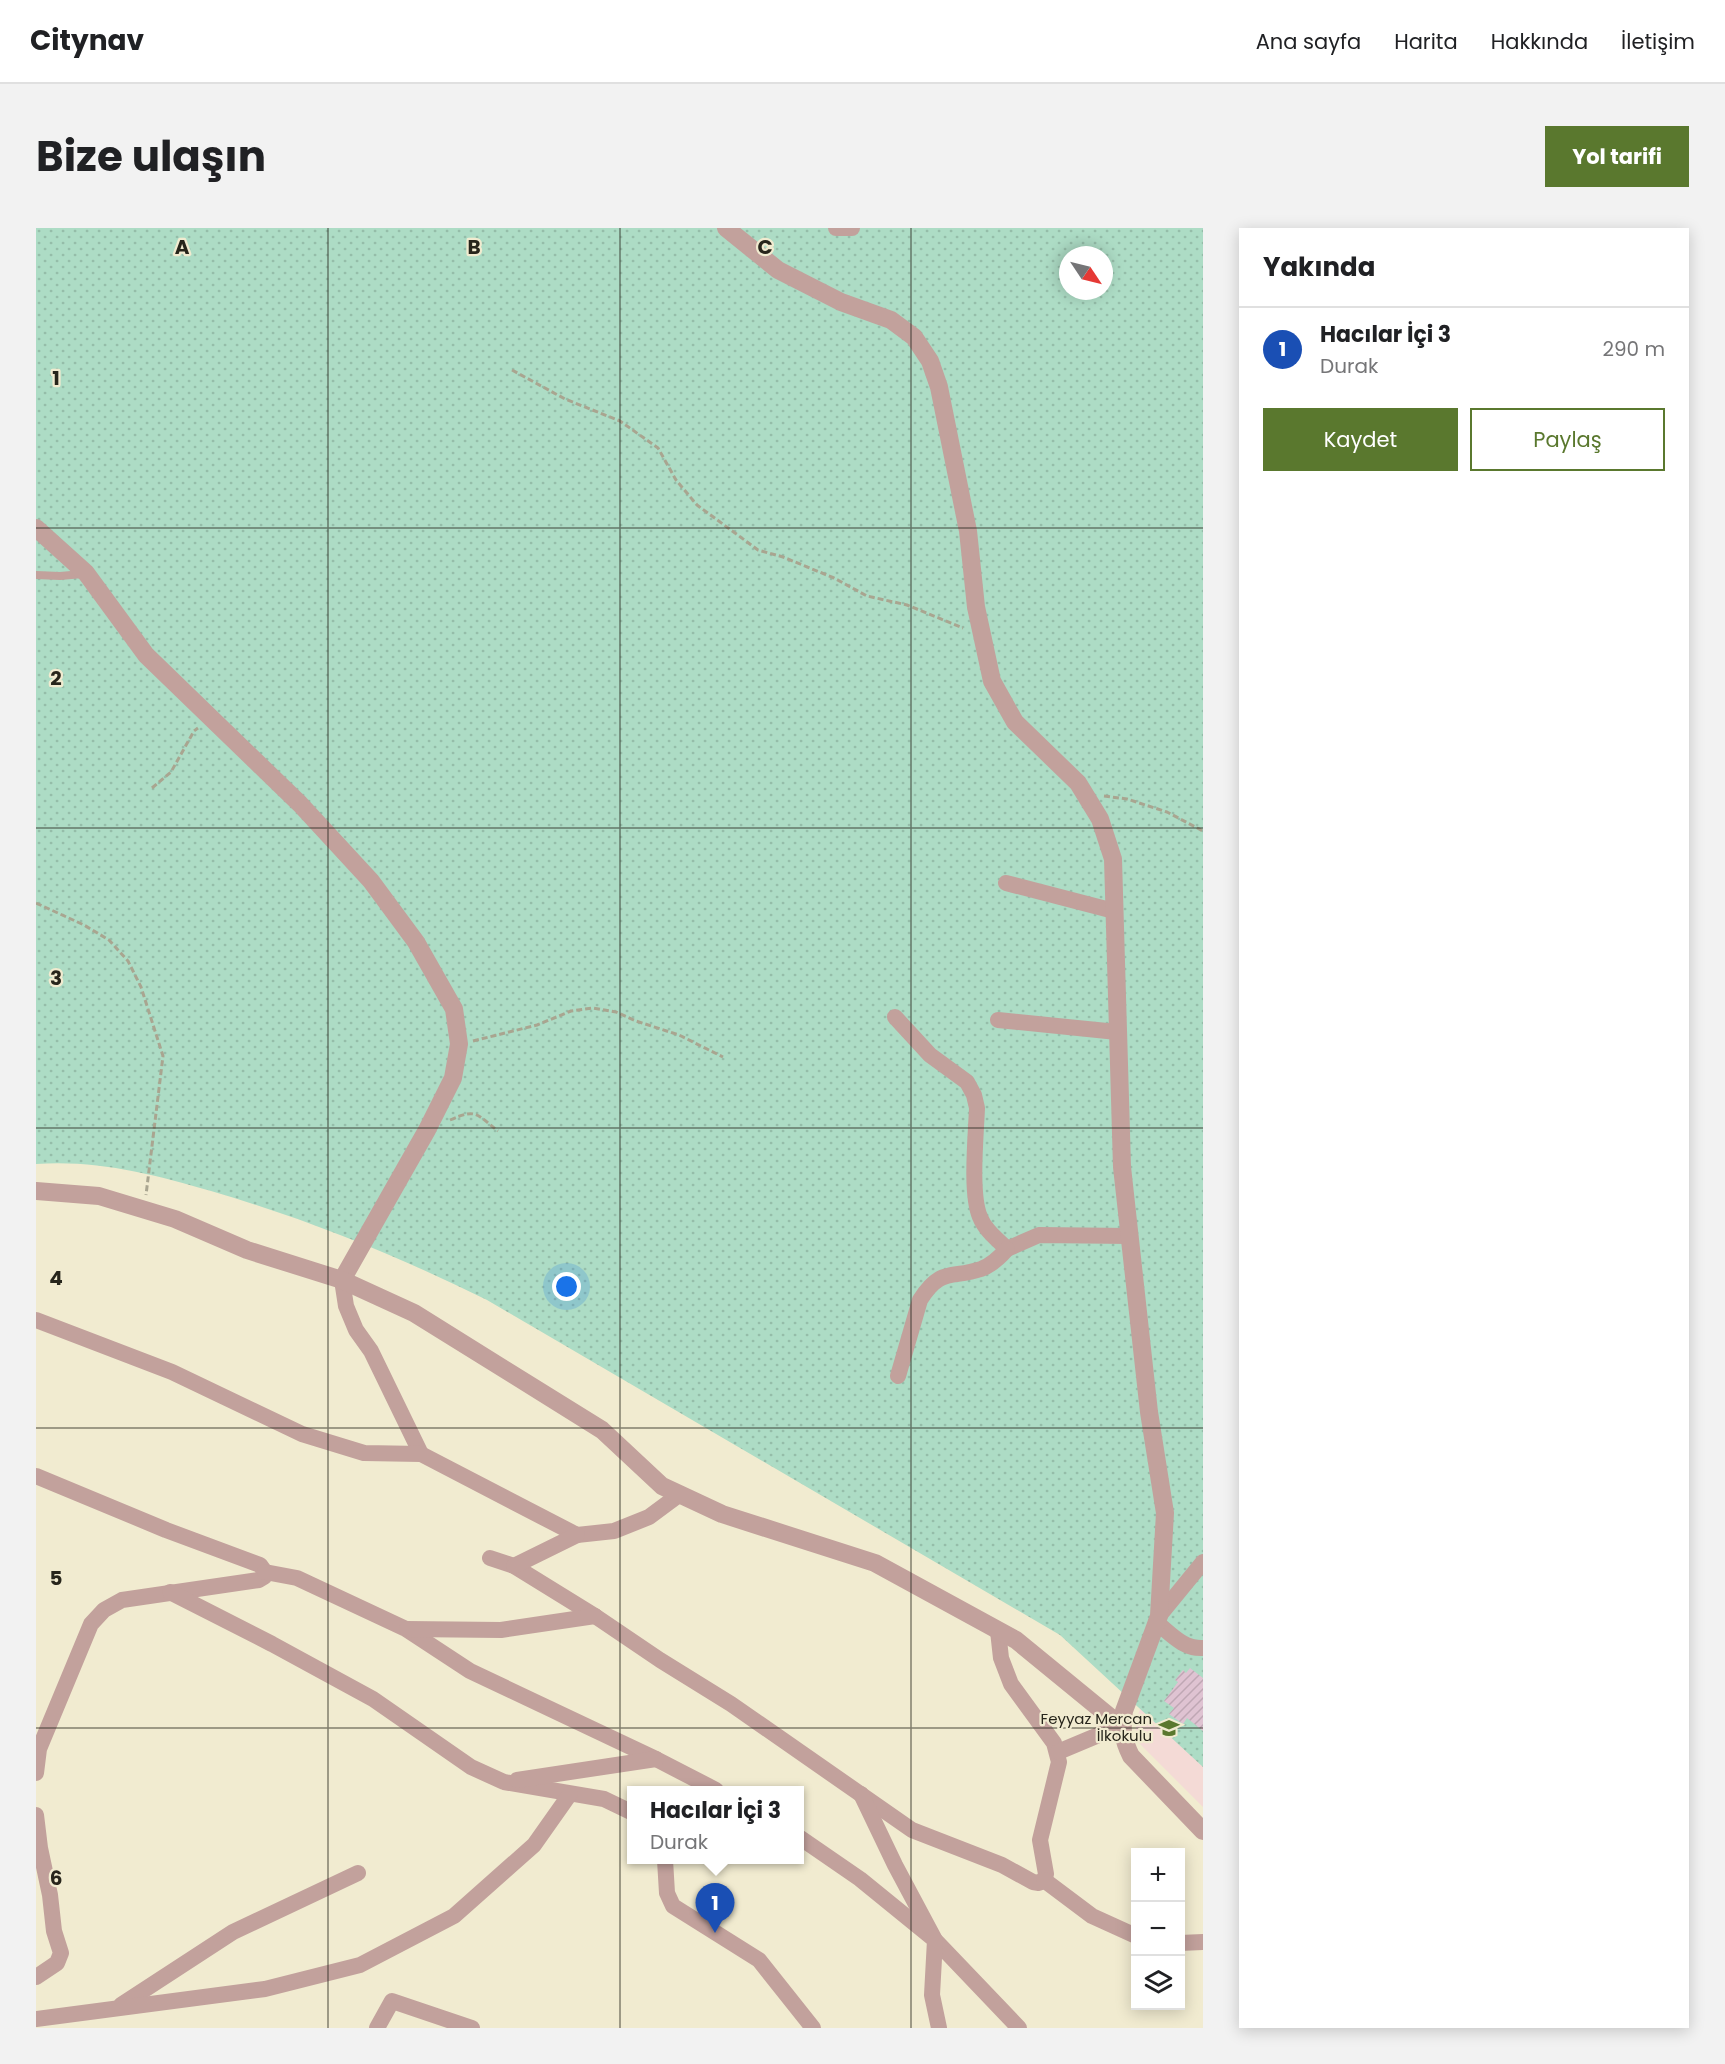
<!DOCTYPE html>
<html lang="tr">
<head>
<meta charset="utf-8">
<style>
  :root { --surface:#fff; --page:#f2f2f2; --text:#202124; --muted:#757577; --line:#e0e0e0; --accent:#5a782e }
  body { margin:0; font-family:Poppins,sans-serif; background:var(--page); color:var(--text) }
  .controls { position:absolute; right:18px; bottom:18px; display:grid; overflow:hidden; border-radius:0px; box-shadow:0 3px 15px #0003 }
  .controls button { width:54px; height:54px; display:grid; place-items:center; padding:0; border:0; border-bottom:2px solid var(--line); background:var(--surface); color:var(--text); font:30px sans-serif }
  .compass { position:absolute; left:1023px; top:18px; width:54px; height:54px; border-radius:50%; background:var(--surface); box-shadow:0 3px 15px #0003; rotate:125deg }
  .you { position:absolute; left:531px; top:1059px; width:21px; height:21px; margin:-15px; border:4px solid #fff; border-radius:50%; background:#1a73e8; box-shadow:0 0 0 9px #1a73e833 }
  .badge { display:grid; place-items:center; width:39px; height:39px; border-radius:50%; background:var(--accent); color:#fff; font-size:20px; font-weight:700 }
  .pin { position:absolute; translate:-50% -50px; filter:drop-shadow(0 2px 3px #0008) }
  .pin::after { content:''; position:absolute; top:32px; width:21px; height:18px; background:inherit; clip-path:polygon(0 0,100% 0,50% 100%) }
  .popup { position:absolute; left:591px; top:1558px; width:177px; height:78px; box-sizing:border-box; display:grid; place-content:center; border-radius:0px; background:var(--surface); filter:drop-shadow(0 2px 4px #0005); font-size:20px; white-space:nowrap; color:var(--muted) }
  .popup b { font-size:22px; color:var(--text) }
  .popup::after { content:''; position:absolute; left:50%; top:100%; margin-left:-12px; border:12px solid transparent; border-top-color:var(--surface) }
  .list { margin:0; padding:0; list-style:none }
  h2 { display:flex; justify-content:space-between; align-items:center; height:78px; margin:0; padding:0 24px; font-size:26px }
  h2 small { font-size:20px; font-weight:400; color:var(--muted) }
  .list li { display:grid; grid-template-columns:39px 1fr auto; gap:18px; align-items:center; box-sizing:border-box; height:84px; padding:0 24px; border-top:2px solid var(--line) }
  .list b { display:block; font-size:22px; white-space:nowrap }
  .list p { margin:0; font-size:20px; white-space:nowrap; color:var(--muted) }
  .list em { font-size:20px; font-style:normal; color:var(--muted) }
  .actions { display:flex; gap:12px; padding:18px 24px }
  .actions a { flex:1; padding:14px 0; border:2px solid var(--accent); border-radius:0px; text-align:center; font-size:21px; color:var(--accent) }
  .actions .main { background:var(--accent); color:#fff }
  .icon { flex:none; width:33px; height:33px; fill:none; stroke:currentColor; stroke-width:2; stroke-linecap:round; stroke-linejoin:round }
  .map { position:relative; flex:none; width:1167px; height:1800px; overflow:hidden; border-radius:0px }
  header { display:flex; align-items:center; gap:36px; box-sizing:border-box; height:84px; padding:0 30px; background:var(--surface); border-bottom:2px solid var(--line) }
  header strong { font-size:28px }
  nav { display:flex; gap:33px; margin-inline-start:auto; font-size:21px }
  .intro { display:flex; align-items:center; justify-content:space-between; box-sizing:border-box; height:144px; padding:0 36px }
  h1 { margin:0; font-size:42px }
  .button { padding:15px 27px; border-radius:0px; background:var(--accent); color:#fff; font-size:21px; font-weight:700 }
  main { display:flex; gap:36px; padding:0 36px }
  aside { flex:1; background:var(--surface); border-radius:0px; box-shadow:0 3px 15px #0003 }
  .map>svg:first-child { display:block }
  .education { fill:#f4dad6 }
  .green { fill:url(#green-dots); fill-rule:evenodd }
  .building { fill:url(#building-hatch) }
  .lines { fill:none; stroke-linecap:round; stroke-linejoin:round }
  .path { stroke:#a9a590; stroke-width:3; stroke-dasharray:6 3; stroke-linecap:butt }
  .service { stroke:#c2a19c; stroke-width:8 }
  .minor { stroke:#c2a19c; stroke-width:16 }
  .tertiary { stroke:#c2a19c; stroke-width:18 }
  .grid { fill:none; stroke:#27251b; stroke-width:1.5; stroke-opacity:0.55 }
  .labels { text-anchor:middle; stroke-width:4.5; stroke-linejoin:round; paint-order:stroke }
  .poi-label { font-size:15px; fill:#27251b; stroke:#f1ebd0; text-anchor:end }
  .grid-label { font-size:20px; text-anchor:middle; font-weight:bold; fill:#27251b; stroke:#f1ebd0; stroke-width:4.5; stroke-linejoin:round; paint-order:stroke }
</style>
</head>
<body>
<header>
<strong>Citynav</strong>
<nav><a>Ana sayfa</a><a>Harita</a><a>Hakkında</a><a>İletişim</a></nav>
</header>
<div class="intro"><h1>Bize ulaşın</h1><a class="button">Yol tarifi</a></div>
<main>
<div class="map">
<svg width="1167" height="1800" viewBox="0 0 1167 1800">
  <defs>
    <pattern id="green-dots" width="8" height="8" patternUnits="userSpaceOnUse" patternTransform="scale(1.5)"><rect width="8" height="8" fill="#addcc5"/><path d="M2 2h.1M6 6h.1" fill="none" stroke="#95bda9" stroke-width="1.8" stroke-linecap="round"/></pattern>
    <pattern id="building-hatch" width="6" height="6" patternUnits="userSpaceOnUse" patternTransform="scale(1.5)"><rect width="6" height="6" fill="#dfc3d2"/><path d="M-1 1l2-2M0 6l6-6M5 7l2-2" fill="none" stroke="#bfa7b4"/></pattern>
  </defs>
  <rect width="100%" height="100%" fill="#f1ebd0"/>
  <path class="education" d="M1132 1410 1167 1437V1579L1099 1511 1101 1489Z"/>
  <path class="green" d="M0 0H1167V1539L1024 1407 451 1072C362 1028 271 991 175 963 115 946 63 932 0 936ZM1032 27H1068V63H1032Z"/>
  <path class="building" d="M1154 1440 1167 1450V1503L1151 1490 1147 1496 1133 1486 1138 1480 1128 1473 1142 1454 1139 1452 1147 1442 1150 1445Z"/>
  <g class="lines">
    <g class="path">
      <path d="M476 142 529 171 584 193 622 220 640 252 661 277 722 322 747 329 798 350 831 368 871 377 927 400"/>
      <path d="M116 560 135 544 158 503 162 500"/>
      <path d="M1068 568 1091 571 1131 584 1167 603"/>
      <path d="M0 675 48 697 73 712 92 733 105 759 127 828 110 967"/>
      <path d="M437 813 501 797 535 783 557 780 580 784 600 793 643 807 687 829"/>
      <path d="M414 892C441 880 440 886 462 903"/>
    </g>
    <path class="service" d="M0 347 24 348 47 346"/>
    <g class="minor">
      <path d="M800 0H816"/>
      <path d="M970 655 1078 683"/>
      <path d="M859 789 894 827 931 854 938 867 941 880C940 907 934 966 944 989 949 1002 961 1011 971 1021L1003 1007 1094 1008"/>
      <path d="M962 792 1081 804"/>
      <path d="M306 1052 310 1078 320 1102 335 1123 385 1226"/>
      <path d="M0 1092 136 1144 266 1206 328 1225 385 1226 541 1307 578 1303 613 1289 644 1266"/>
      <path d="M862 1148 884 1072C905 1039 915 1051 945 1041 956 1037 964 1029 971 1021"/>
      <path d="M0 1248 130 1302 224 1337 229 1344 228 1349 223 1352 86 1372 68 1382 55 1396 3 1521 0 1545"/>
      <path d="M454 1330 478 1338 559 1388 624 1432 695 1476 876 1602 966 1637 997 1654 1003 1655 1008 1652 1010 1646 1004 1612 1023 1534 1018 1515 975 1456 965 1430 962 1403"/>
      <path d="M478 1338 541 1307"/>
      <path d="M229 1344 261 1350 370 1401 434 1443 620 1531 680 1562"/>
      <path d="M134 1364 236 1416 337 1471 435 1539 468 1554 568 1571 595 1584"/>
      <path d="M1123 1388 1167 1334"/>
      <path d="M1120 1394C1135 1406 1147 1421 1167 1420"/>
      <path d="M371 1401 465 1402 559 1388"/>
      <path d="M1022 1524 1084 1498"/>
      <path d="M481 1552 620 1531"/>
      <path d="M825 1566 859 1637 899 1712 983 1800"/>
      <path d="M0 1587 4 1620 14 1667 18 1703 25 1725 21 1735 0 1749"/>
      <path d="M763 1609 824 1651 899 1712 896 1767 903 1800"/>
      <path d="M629 1632 631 1665 637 1678 723 1732 777 1800"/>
      <path d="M1008 1652 1056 1688 1100 1708"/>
      <path d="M1144 1715 1167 1714"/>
      <path d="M85 1777 197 1704 322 1645"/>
      <path d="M0 1791 229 1761 324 1737 418 1688 498 1617 534 1566"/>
      <path d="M341 1800 356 1773 436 1800"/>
    </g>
    <g class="tertiary">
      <path d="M690 0 742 42 805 74 855 92 878 109 894 133 903 159 932 303 940 379 956 453 979 494 1042 555 1064 591 1077 631 1086 939 1113 1184 1129 1285 1123 1388 1088 1483C1085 1500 1087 1512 1095 1528L1167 1603"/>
      <path d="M0 300 50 345 110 427 264 576 335 653 380 714 418 781 423 816 417 850 391 902 306 1052"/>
      <path d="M0 963 63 968 139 991 211 1022 306 1052 378 1085 566 1202 626 1258 686 1286 839 1335 980 1412 1085 1498"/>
    </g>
  </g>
  <path class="grid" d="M292 0V1800M584 0V1800M875 0V1800M0 300H1167M0 600H1167M0 900H1167M0 1200H1167M0 1500H1167"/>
  <defs>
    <g id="school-bare" transform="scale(1.62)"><path d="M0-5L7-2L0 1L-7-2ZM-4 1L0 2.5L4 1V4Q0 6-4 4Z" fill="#5a782e" stroke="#f1ebd0" stroke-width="2.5" paint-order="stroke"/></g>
  </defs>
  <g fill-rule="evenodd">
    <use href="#school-bare" x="1133" y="1500"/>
  </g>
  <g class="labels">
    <g class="poi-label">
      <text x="1116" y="1496">Feyyaz Mercan<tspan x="1116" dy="17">İlkokulu</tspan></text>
    </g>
  </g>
  <g class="grid-label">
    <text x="146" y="26">A</text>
    <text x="438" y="26">B</text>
    <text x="729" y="26">C</text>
    <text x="20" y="157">1</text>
    <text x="20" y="457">2</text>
    <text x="20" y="757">3</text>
    <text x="20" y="1057">4</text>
    <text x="20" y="1357">5</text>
    <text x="20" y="1657">6</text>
  </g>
</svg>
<div class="controls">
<button>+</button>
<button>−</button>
<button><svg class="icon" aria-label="layers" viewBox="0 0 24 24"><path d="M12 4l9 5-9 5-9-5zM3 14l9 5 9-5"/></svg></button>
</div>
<svg class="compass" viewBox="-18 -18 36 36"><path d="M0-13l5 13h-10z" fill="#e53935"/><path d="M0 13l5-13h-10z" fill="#757577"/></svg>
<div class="you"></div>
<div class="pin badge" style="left:679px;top:1705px;background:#1a4fb4">1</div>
<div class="popup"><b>Hacılar İçi 3</b>Durak</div>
</div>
<aside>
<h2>Yakında<small></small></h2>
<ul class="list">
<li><span class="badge" style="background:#1a4fb4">1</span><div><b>Hacılar İçi 3</b><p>Durak</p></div><em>290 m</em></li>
</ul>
<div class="actions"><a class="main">Kaydet</a><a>Paylaş</a></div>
</aside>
</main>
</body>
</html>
